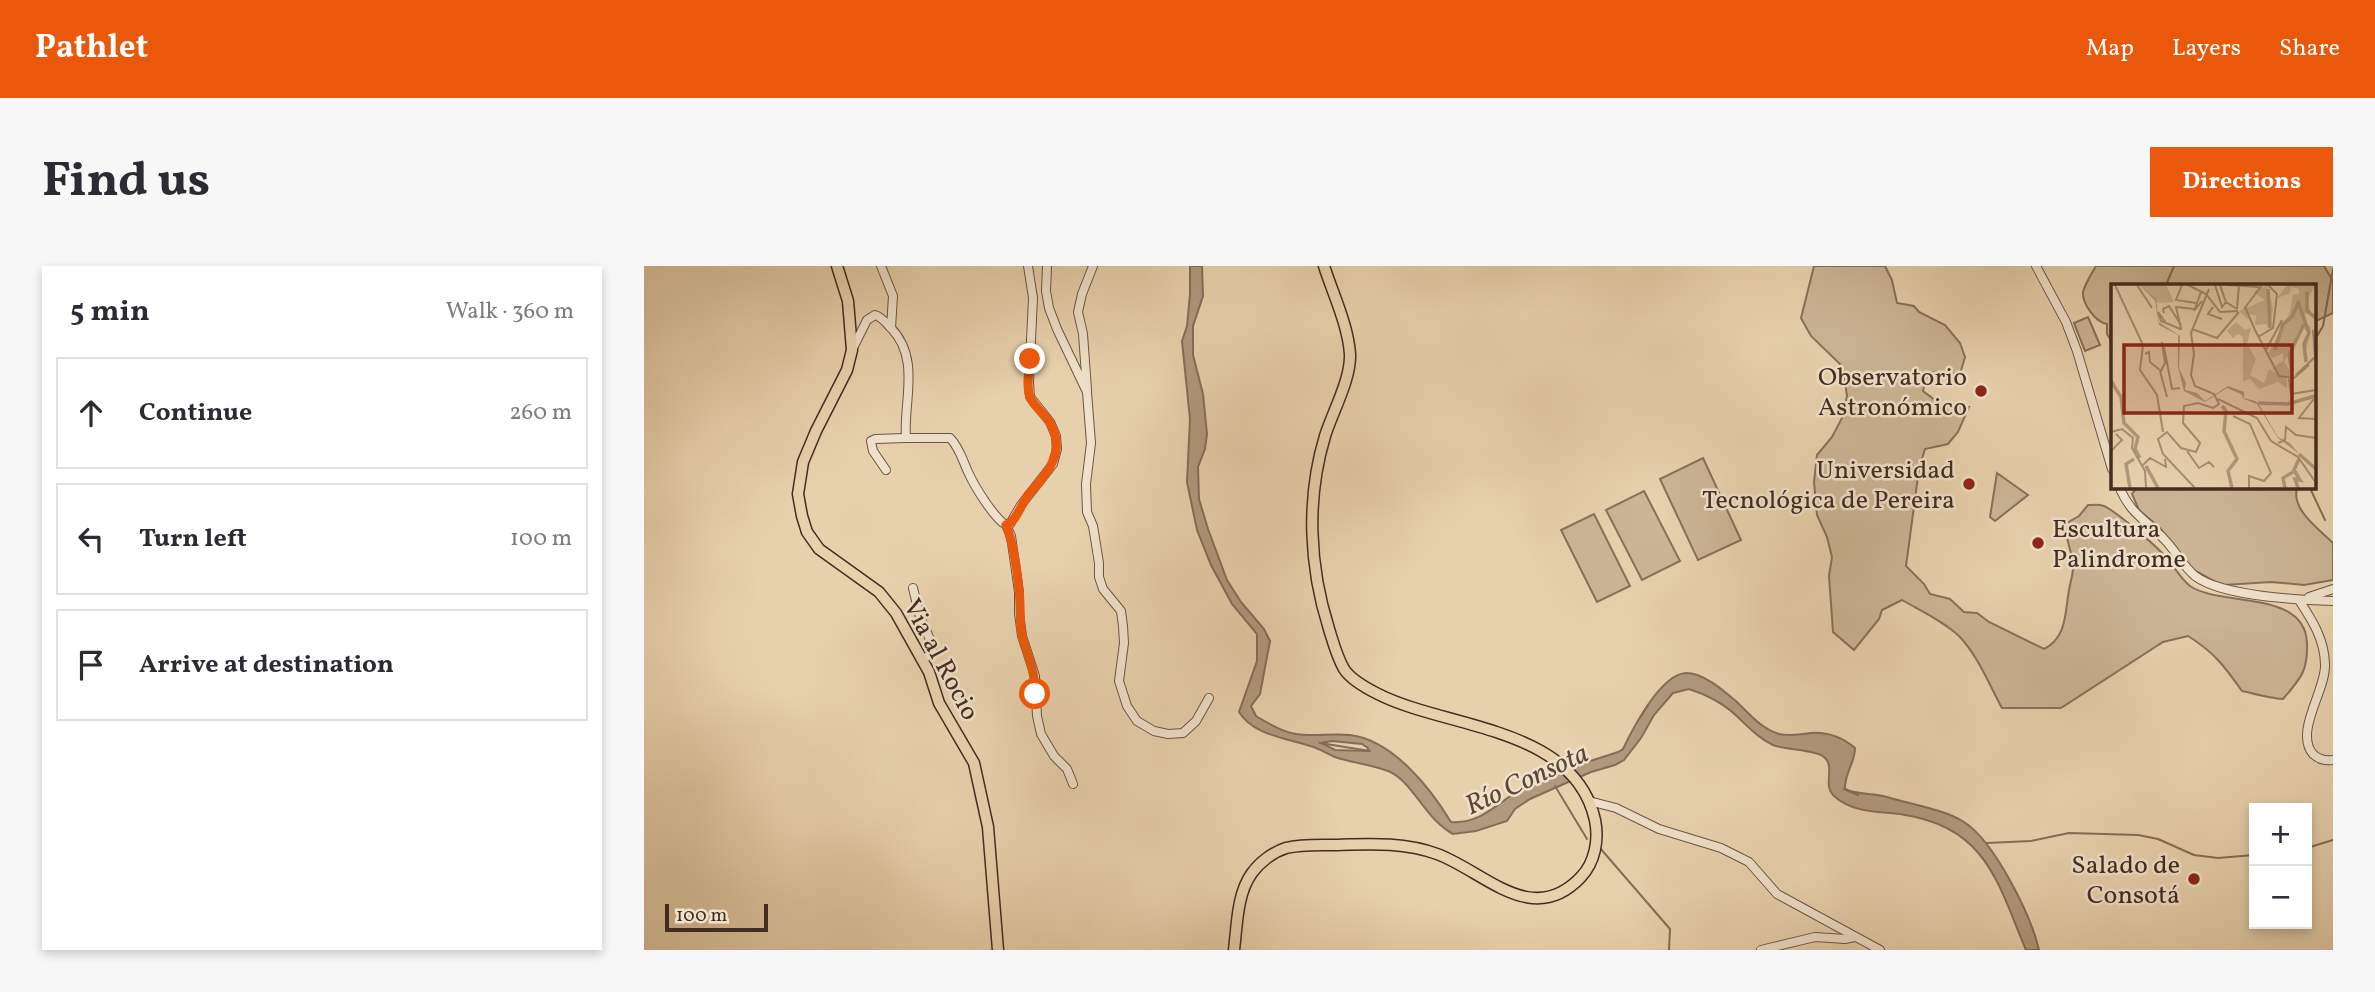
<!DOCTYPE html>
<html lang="en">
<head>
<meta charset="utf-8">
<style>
  :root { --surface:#fff; --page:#f7f7f7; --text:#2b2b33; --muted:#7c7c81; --line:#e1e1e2; --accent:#ea580c }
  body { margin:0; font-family:Vollkorn,serif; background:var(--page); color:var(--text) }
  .controls { position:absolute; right:21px; bottom:21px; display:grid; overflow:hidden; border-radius:0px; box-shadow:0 4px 10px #0003 }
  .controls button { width:63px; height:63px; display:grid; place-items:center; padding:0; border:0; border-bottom:2px solid var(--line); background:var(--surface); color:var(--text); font:35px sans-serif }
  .scale { position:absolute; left:21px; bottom:18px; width:103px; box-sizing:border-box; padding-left:7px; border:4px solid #442c21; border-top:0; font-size:19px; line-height:24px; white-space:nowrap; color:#442c21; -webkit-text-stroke:5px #efe1ca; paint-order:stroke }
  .stop { position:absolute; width:21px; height:21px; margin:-16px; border:5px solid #ea580c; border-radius:50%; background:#fff }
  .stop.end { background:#ea580c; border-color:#fff; box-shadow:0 2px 7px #0008 }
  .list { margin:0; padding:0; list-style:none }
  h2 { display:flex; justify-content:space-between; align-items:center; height:91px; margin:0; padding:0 28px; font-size:30px }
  h2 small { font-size:23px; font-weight:400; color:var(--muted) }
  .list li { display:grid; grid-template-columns:46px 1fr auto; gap:21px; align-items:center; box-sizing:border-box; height:112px; margin:0 14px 14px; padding:0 14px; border:2px solid var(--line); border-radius:0px }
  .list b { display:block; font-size:26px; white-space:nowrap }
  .list em { font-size:23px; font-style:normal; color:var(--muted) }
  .icon { flex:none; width:38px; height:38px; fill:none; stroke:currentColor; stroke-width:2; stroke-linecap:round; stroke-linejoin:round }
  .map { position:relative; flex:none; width:1689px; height:684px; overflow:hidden; border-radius:0px }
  header { display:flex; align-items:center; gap:42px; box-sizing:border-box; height:98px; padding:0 35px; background:var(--accent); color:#fff }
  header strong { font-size:33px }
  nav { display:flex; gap:38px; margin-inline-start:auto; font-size:24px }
  .intro { display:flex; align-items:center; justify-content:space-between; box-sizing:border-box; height:168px; padding:0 42px }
  h1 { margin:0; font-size:49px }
  .button { padding:18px 32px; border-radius:0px; background:var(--accent); color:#fff; font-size:24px; font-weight:700 }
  main { display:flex; gap:42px; padding:0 42px }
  aside { flex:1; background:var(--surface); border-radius:0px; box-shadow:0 4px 10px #0003 }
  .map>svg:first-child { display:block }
  .green { fill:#cbb595; stroke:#88705b; stroke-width:2 }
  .water { fill:#b0997d; stroke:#856d58; stroke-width:2; fill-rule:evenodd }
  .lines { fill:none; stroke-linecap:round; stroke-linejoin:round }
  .stream { stroke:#856d58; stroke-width:2 }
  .minor-casing { stroke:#6d5544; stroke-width:10 }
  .major-casing { stroke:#442c21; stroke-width:13 }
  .minor { stroke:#efe1ca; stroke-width:8 }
  .major { stroke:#e7d1ad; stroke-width:10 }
  .route { stroke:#ea580c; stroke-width:9 }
  .poi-dot { fill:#8f2418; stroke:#efe1ca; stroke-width:2.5 }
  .labels { text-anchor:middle; stroke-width:5; stroke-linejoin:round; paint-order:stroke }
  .poi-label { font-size:26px; fill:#442c21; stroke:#efe1ca; text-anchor:end }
  .street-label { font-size:26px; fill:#442c21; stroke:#efe1ca }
  .water-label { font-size:28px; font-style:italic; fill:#5f4738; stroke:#efe1ca }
  .inset-river { fill:none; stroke:#b0997d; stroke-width:3.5 }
  .inset-road { fill:none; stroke:#a68f75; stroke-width:2 }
  .view { fill:#8f2418; fill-opacity:0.15; stroke:#8f2418; stroke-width:3.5 }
  .inset-edge { fill:none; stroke:#442c21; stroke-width:3.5 }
</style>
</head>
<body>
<header>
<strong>Pathlet</strong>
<nav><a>Map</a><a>Layers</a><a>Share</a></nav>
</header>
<div class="intro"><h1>Find us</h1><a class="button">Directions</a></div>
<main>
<aside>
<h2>5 min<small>Walk · 360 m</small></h2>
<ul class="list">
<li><svg class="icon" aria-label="ahead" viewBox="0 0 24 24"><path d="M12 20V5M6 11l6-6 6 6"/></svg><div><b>Continue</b></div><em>260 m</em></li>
<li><svg class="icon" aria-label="left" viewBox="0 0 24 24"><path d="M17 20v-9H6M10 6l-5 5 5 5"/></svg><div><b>Turn left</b></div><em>100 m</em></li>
<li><svg class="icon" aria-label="arrive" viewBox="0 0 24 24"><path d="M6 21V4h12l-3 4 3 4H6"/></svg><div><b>Arrive at destination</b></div></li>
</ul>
</aside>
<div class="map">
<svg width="1689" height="684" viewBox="0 0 1689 684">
  <rect width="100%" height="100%" fill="#e7d1ad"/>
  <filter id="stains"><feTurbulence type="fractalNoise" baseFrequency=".00286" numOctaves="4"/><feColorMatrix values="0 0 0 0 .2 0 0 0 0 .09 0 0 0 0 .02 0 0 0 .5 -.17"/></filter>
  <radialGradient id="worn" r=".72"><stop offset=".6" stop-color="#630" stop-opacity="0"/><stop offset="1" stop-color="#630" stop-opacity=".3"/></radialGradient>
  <g class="green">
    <path d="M1170 0H1241L1248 14 1253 37 1270 40 1275 46 1301 59 1316 77 1321 91 1316 108 1284 106 1279 125 1299 140 1325 141 1314 166 1304 178 1281 183 1275 203 1262 300 1280 318 1286 328 1306 333 1320 346 1333 347 1345 356 1400 383C1423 372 1421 346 1425 324 1426 317 1429 309 1429 302 1429 286 1421 273 1421 258L1435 250 1444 239C1449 239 1455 238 1460 240 1473 246 1512 280 1522 291 1530 300 1536 312 1546 320 1576 341 1661 323 1663 377 1664 405 1657 412 1639 433 1624 432 1612 428 1598 425 1581 401 1570 386 1544 370L1519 376 1417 442H1358C1345 418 1334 390 1315 370 1299 355 1277 345 1258 334L1238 344 1235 353 1210 384 1189 366 1185 310 1188 291 1183 271 1173 249 1170 216 1173 189 1188 171 1198 152 1203 130 1199 101 1167 70 1157 52Z"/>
    <path d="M1452 0H1680L1689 15V47L1670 56V19H1468V76L1463 68V58C1451 56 1438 37 1439 26 1441 18 1448 7 1452 0Z"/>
    <path d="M1444 51 1456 79 1441 85 1430 57Z"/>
    <path d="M1059 192 1097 274 1054 294 1016 213Z"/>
    <path d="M1353 207 1384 229 1351 255 1346 251Z"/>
    <path d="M1494 220 1653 221C1647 244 1674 262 1689 277V314L1660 319 1627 316 1580 319 1572 316 1545 301 1516 262 1495 244 1488 228Z"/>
    <path d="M1000 225 1036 295 998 314 962 244Z"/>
    <path d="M950 248 986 320 953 336 917 264Z"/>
  </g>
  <path class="water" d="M546 0H558L559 30 549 60V89L559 128 563 168 561 183 554 201 555 233 564 263 583 314 597 336 620 363 626 375 616 428 607 440 612 450C624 457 638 466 652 468 669 471 688 467 706 469 749 474 787 523 807 556 836 558 851 539 874 525 901 508 944 496 974 486L979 483C989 462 1017 408 1042 407 1060 407 1080 425 1093 436 1105 448 1118 463 1135 468 1146 471 1156 468 1167 467 1183 466 1199 472 1211 482 1211 497 1200 508 1201 523 1215 530 1228 526 1243 531 1265 538 1300 543 1320 556 1350 575 1387 649 1395 684H1382C1354 618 1343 562 1261 549 1237 545 1210 548 1190 530 1178 519 1192 501 1180 491 1173 484 1141 484 1129 479 1112 471 1101 457 1087 445 1075 435 1060 428 1045 423L1029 427 1010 449 997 472 980 494 971 499 947 506 886 533 871 543 863 555 832 565 809 568C780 552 769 515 744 505 727 498 708 497 691 491 683 488 675 482 666 480 642 472 609 469 595 446L613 395V368L588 338 567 299 553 264 543 216 546 153 538 75 543 60 546 28ZM688 475 718 478 724 482V485L691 484 677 477Z"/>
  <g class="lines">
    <g class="stream">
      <path d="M1522 19 1530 0"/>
      <path d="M1670 75 1679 60 1689 3"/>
      <path d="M1665 220 1681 254"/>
      <path d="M996 452 1004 439"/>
      <path d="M676 477 726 485"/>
      <path d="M911 520 943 573"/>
      <path d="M1200 523 1214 529"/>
      <path d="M1343 577 1387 575 1425 567 1460 568 1494 569 1514 573 1550 589 1574 592 1610 589"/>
      <path d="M956 582 1026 663 1025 684"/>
      <path d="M1663 582 1689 574"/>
    </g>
    <g class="minor-casing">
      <g id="minor">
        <path d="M237 0 249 30 247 62"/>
        <path d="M403 0 402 25 405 42 413 63 443 126 447 177 442 218 443 246 449 260 455 297V311L459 323 477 345 479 360 480 377 475 415 483 440 493 455 510 465 524 468 539 467 552 455 565 432"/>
        <path d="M1392 0 1422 56 1433 85 1468 203"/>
        <path d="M208 84 223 54 231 49C238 51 242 57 247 62 277 93 259 136 262 172H306C316 182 319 196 325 208 331 221 350 252 362 259L366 258 377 239 409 198 413 183 412 170 406 156 386 131 385 116 389 32 384 0"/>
        <path d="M443 123 439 68 434 46 438 28 449 0"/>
        <path d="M242 204 229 185 227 175 231 173 262 172"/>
        <path d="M1475 220C1486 248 1501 253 1520 273 1532 285 1538 299 1551 310 1577 330 1656 334 1689 335"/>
        <path d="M362 259 367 270 375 326V347L378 370 391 410 393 450 397 468 410 490 423 503 429 518"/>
        <path d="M269 322 276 351 289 380 287 388 278 394"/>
        <path d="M1665 331 1689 323"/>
        <path d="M1655 334C1668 354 1681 374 1681 399 1682 424 1650 466 1669 488 1675 494 1681 495 1689 494"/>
        <path d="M945 535 972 542 1015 563 1077 582 1105 596 1133 628 1236 684"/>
        <path d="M1117 684 1171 671 1201 673 1210 671"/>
      </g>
    </g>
    <g class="major-casing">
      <g id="major">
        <path d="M193 0 204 35 208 84 203 104 172 165 159 196 154 228 158 250 163 266 175 283 235 326 252 347 285 406 295 437 330 497 344 561 354 684"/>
        <path d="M590 684C593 660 593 627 608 607 616 596 629 586 642 582 658 578 675 579 691 579 726 578 760 576 793 588 840 605 888 663 937 611 951 596 955 574 951 554 930 460 803 463 734 428 722 422 707 414 700 403 693 391 689 376 685 363 665 300 662 233 681 170 689 145 707 113 706 88 704 59 689 28 680 0"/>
      </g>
    </g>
    <use href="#minor" class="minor"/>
    <use href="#major" class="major"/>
  </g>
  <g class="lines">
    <path class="route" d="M386 93C385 104 382 120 386 131 390 141 401 148 406 157 423 186 403 208 384 229 377 238 373 255 362 259 370 279 373 303 375 324 377 339 375 354 378 369 383 390 392 406 391 428"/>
  </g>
  <g class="poi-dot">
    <circle cx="1337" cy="125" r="7"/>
    <circle cx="1325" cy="218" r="7"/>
    <circle cx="1394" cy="277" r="7"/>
    <circle cx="1550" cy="613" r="7"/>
  </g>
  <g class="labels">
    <g class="poi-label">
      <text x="1323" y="119">Observatorio<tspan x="1323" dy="30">Astronómico</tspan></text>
      <text x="1311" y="212">Universidad<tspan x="1311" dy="30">Tecnológica de Pereira</tspan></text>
      <text x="1408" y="271" text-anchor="start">Escultura<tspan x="1408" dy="30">Palindrome</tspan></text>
      <text x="1536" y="607">Salado de<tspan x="1536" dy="30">Consotá</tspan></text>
    </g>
    <g class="street-label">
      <text transform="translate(298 393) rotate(62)" y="9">Via al Rocio</text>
    </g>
    <g class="water-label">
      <text transform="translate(882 512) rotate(-25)" y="10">Río Consota</text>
    </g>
  </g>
  <g transform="translate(1467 18)">
    <rect width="205" height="205" fill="#e7d1ad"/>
    <path d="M29 1H55L63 18 46 19ZM156 1 162 25 158 46 155 40 144 41 145 31 136 30 138 36 128 27 154 16 142 8ZM176 1H204L195 18 200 28 195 29 194 37 200 44 196 64 192 62 197 49 191 42 173 78 183 92 171 93 161 84 172 77V69L162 74 157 70 179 28 182 11 188 10V5L180 3 178 10 166 14ZM125 38 134 46 140 44 136 60 145 75 139 91 153 99 158 85 176 95V104L167 98 148 105 139 95 132 98V53L127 50 122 54 116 47Z" fill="#cbb595"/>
    <path d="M28 1 45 15 48 38 69 52 68 84 75 99 74 106 86 109 94 117 117 102 133 108V114L144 117 147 119 167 153 179 159 188 170 167 154 146 120 133 115 130 110 116 104 94 118 73 107 67 83V51L48 41 44 16Z" fill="#b0997d"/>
    <path class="inset-river" d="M157 5 159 44M196 8V27L205 34M187 18 198 49 193 60 195 78M164 66 172 40 181 33 188 17M181 87 178 71 193 40M0 97 10 113 13 139 27 153 24 165 29 174M147 119 177 120 204 112M111 122 115 127 113 147 126 175 117 187 121 204M188 170 205 185M35 182 47 204M19 204 15 180 23 175M174 204 172 194 182 188M187 204 184 195 189 196 183 186 188 175"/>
    <path class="inset-road" d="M4 1 32 61 29 86 46 111 52 148M26 1 41 24M71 1 65 16 85 19M77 1 95 10 109 28 127 27M104 1 111 23 115 18M109 1 115 18 126 25M117 1 148 3M90 8 83 27 91 17M102 23 97 30 111 35M134 23 144 46M126 25 128 1M133 25 151 1M53 29 52 25 58 22 70 41M55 39 47 28 50 37 60 41 69 45H70L65 23 83 25M81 45 106 54 128 28M144 46 168 92 183 94 198 81M202 46 204 72M147 53 162 44 166 10 157 1M53 63 61 105 69 104M155 66 171 36M34 70 38 68 39 78 50 87 54 79 51 58M49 87 56 113M185 91 205 72M178 95 180 110 205 106M205 112 188 134 205 135M107 115 146 134 160 157 187 173 205 199M122 132 139 140 160 189 153 197 138 192V204M0 148 11 145 22 154 21 164 34 187 35 204M167 159 174 156 175 143 185 151 205 154M0 167 11 156 5 150M76 167 88 184 98 178 103 183M31 182 39 174 55 183 54 175M84 204 52 170 47 155 56 148 70 164 85 168 89 159 72 139 73 122 87 119 102 124 108 120 103 110 84 102 80 91 83 70 80 49 98 5"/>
    <path class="view" d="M13 61H181V129H13Z"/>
    <rect width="205" height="205" class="inset-edge"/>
  </g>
  <rect width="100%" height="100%" filter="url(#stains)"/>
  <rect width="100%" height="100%" fill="url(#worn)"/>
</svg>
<div class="controls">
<button>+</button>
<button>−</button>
</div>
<div class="scale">100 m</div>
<div class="stop" style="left:391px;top:428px"></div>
<div class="stop end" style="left:386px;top:93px"></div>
</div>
</main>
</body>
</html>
